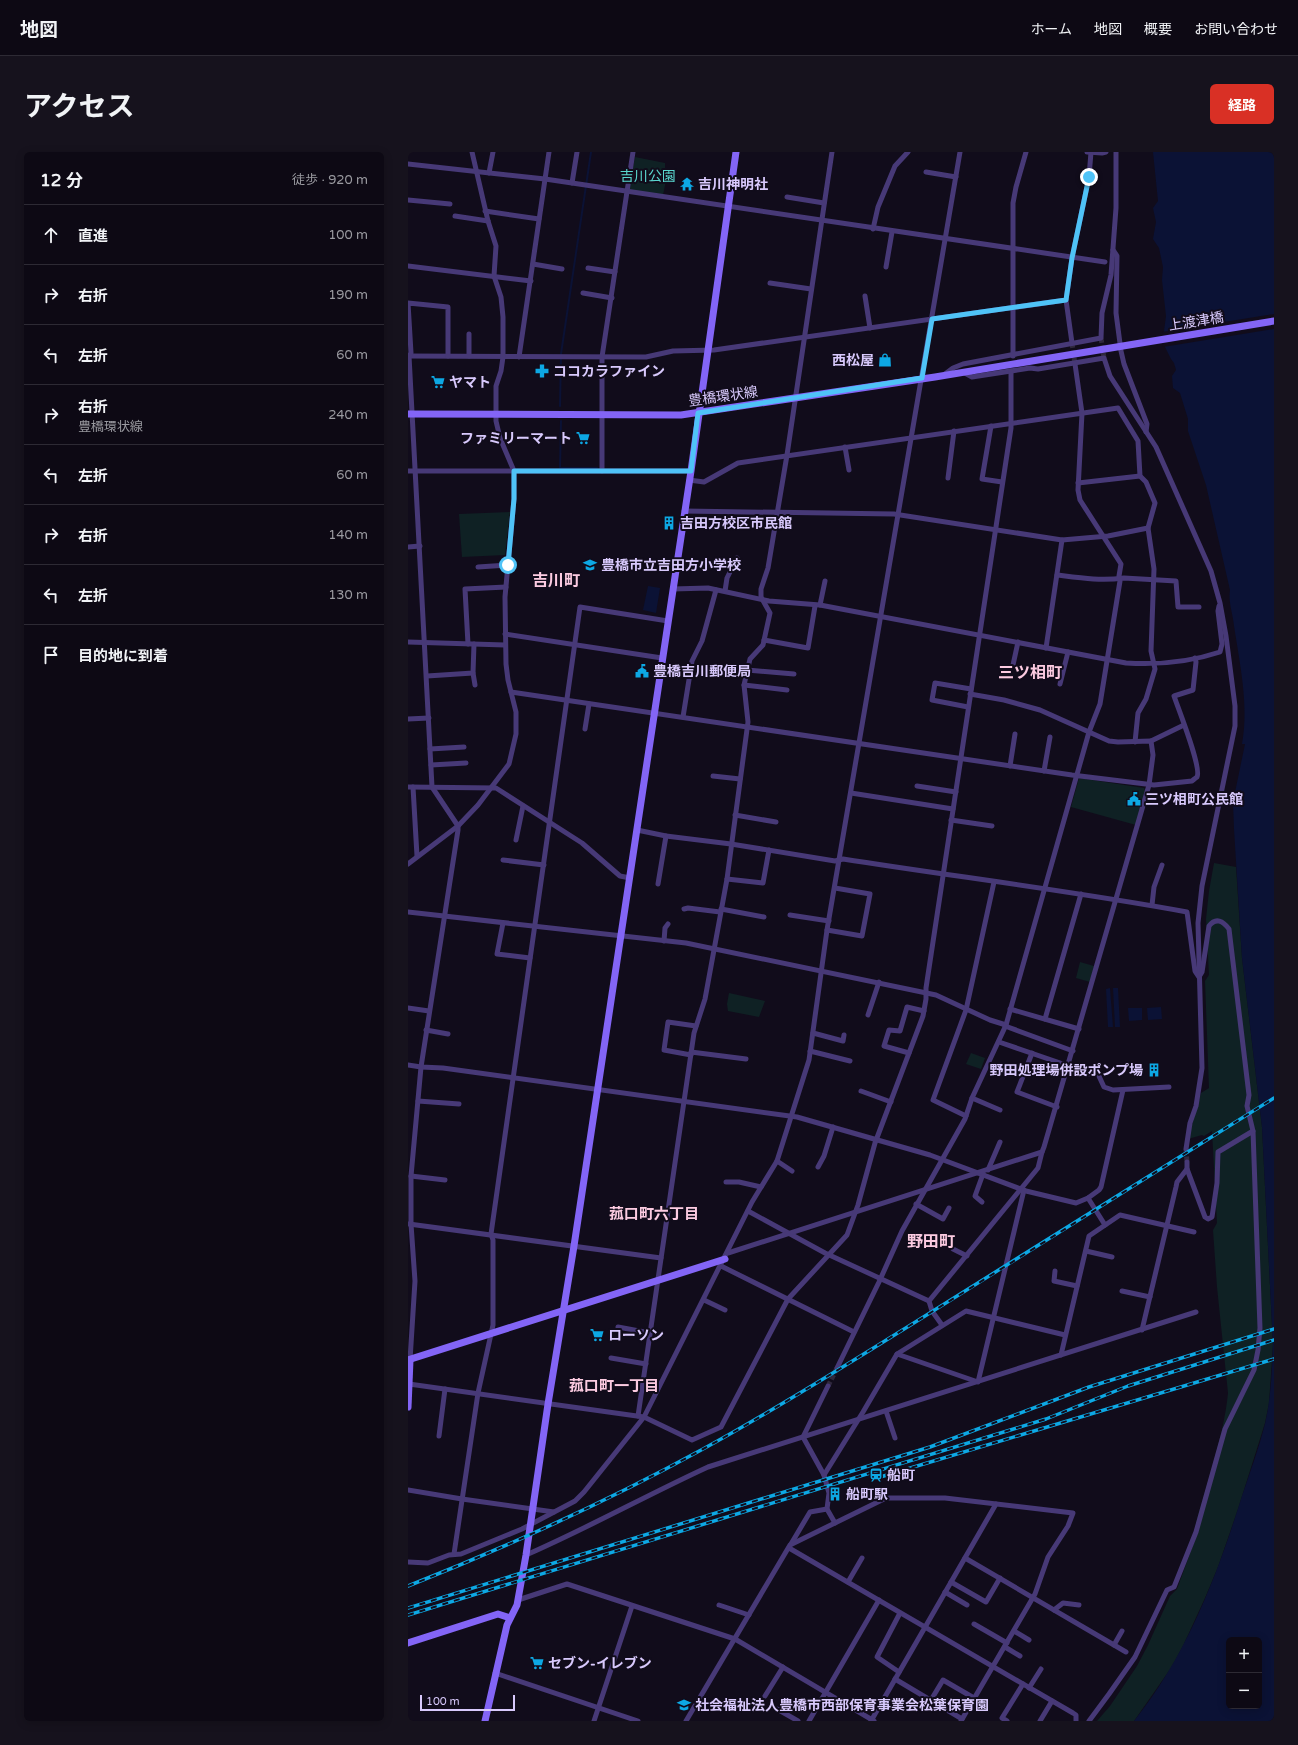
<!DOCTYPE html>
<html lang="ja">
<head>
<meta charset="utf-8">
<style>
  :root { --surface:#0d0914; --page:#16121d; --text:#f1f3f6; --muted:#9a9aa0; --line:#2d2a34; --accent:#d93025 }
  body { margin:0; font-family:"Varela Round","Noto Sans JP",sans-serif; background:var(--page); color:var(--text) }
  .controls { position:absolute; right:12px; bottom:12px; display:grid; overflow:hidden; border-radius:6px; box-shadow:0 2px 10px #0003 }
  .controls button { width:36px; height:36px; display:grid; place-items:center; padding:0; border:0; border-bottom:1px solid var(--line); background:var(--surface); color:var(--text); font:20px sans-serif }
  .scale { position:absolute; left:12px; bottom:10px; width:95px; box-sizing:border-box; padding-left:4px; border:2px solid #d8c9fc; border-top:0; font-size:11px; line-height:14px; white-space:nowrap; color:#d8c9fc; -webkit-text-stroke:3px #110c1b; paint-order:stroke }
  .stop { position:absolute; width:12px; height:12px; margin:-9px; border:3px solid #4fc3f7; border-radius:50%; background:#fff }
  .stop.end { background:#4fc3f7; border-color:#fff; box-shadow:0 1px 4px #0008 }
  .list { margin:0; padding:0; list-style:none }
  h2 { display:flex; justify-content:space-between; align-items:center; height:52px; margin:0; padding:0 16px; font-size:17px }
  h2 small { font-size:13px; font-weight:400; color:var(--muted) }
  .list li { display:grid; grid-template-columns:26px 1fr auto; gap:12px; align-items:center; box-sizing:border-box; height:60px; padding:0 16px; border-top:1px solid var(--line) }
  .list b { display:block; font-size:15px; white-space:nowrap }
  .list p { margin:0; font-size:13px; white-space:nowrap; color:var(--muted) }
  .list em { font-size:13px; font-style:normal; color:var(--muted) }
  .icon { flex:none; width:22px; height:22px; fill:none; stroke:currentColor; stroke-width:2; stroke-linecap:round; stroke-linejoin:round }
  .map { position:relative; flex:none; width:866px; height:1569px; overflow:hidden; border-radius:6px }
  header { display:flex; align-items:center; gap:24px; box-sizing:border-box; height:56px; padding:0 20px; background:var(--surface); border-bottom:1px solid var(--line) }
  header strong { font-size:19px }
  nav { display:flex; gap:22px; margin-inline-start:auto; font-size:14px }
  .intro { display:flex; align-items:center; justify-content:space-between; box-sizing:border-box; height:96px; padding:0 24px }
  h1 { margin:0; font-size:28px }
  .button { padding:10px 18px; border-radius:6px; background:var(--accent); color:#fff; font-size:14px; font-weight:700 }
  main { display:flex; gap:24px; padding:0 24px }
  aside { flex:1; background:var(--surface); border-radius:6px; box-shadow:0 2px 10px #0003 }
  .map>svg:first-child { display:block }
  .green { fill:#0f2124 }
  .water { fill:#0b1235; fill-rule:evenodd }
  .pier { fill:#110c1b }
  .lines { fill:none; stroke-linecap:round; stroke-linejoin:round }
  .stream { stroke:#0b1235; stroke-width:2 }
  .street-tunnel { stroke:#2f283d; stroke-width:5; stroke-dasharray:5 2.5; stroke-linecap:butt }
  .street { stroke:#473977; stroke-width:5 }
  .secondary { stroke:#8365f6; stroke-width:7 }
  .rail-casing { stroke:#0da8e4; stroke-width:3.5 }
  .rail { stroke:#110c1b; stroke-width:2; stroke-dasharray:6; stroke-linecap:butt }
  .route { stroke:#4fc3f7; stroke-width:5 }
  .labels { text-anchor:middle; stroke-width:4; stroke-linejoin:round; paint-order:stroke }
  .park-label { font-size:14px; fill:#5ad6ce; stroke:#110c1b }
  .poi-label { font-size:14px; font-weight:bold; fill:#d8c9fc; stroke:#110c1b; text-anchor:start }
  .street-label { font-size:14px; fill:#d8c9fc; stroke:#110c1b }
  .neighbourhood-label { font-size:15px; font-weight:bold; fill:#fccbe1; stroke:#110c1b }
  .quarter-label { font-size:16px; font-weight:bold; fill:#fccbe1; stroke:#110c1b }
</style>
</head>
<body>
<header>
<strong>地図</strong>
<nav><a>ホーム</a><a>地図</a><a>概要</a><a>お問い合わせ</a></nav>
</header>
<div class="intro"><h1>アクセス</h1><a class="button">経路</a></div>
<main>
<aside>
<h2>12 分<small>徒歩 · 920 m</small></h2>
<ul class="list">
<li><svg class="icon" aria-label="ahead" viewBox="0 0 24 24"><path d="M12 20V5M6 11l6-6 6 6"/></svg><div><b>直進</b></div><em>100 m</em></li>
<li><svg class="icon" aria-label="right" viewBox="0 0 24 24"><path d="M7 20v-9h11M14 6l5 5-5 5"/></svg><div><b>右折</b></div><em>190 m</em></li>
<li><svg class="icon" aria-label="left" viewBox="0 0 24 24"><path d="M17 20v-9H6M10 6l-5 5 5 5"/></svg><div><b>左折</b></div><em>60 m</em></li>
<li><svg class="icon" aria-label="right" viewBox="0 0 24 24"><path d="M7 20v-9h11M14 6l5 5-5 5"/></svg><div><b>右折</b><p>豊橋環状線</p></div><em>240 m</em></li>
<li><svg class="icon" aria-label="left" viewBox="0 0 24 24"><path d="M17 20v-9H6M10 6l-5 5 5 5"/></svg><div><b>左折</b></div><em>60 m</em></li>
<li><svg class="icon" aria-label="right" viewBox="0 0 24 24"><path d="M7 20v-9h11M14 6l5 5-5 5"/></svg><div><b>右折</b></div><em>140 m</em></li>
<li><svg class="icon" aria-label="left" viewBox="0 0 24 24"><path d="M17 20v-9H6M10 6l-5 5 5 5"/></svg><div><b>左折</b></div><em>130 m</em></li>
<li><svg class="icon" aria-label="arrive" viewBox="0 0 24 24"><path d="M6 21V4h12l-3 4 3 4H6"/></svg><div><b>目的地に到着</b></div></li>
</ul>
</aside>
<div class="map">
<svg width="866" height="1569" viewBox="0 0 866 1569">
  <rect width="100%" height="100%" fill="#110c1b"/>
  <g class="green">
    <path d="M227 5 257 11V18L260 19 255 43 223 38 221 36Z"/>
    <path d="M102 360 97 403 54 405 51 362Z"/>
    <path d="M671 626 736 636 737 638 728 673 663 655Z"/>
    <path d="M806 711 828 715 834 806 854 975 865 1193 861 1251 857 1271 830 1357 810 1415 797 1446 774 1496 763 1516 726 1569H689L702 1554 729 1514 740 1493 762 1444 769 1437 791 1377 787 1375C798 1333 816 1284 820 1241L809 1135 805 1078 809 1071 804 979 796 984 794 983 780 987 793 941 801 936 797 829 801 823 798 767 801 739Z"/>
    <path d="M672 810 686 814 682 830 668 826Z"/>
    <path d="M321 841 357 849 351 865 320 859 319 852Z"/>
    <path d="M563 901 577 906 573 917 558 912Z"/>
  </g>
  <g class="water">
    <path d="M745 0H866V1569H726C779 1503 809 1424 834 1344 842 1320 851 1296 857 1272 863 1246 864 1219 865 1193L854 975 834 806 826 677 825 650 837 592H834C841 553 832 513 826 474 825 462 820 450 822 438L798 333 780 279V267L772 241 765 236 764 224 768 218 766 211 763 207 757 195 756 179 758 164 754 128 755 115 751 96 745 87 748 70 745 56 750 49ZM821 1488H851V1554H821Z"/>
    <path d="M240 434 252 436 248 461 235 458Z"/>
    <path d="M702 836 705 875H700L698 837Z"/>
    <path d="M705 836H710L712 875H707Z"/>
    <path d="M753 855 754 867 740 868 739 856Z"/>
    <path d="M720 856H734V868L721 869Z"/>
  </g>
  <path class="pier" d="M866 162V177L755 195 754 180Z"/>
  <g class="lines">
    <g class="stream">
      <path d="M152 254 153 202 183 0"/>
      <path d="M153 269 152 316H189"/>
    </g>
    <g class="street-tunnel">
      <path d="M693 186 696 206"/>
      <path d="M664 191 667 212"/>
      <path d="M778 997 779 1010"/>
      <path d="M420 1234 429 1216"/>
    </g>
    <g class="street">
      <path d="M679 0 694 1 698 0"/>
      <path d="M0 12 137 27 697 110"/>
      <path d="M518 20 548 25"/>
      <path d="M81 21 85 0"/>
      <path d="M164 31 169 0"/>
      <path d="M379 45 416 51"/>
      <path d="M0 48 42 52"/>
      <path d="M77 59 131 67"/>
      <path d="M47 64 80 69"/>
      <path d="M465 77 470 55 487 14 500 0"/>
      <path d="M705 98 709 104 708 161 713 199 716 212 739 272 738 280"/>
      <path d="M125 112 154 117"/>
      <path d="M0 114 123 129"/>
      <path d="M478 115 484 80"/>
      <path d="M180 116 207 120"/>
      <path d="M362 131 403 137"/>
      <path d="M175 141 204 146"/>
      <path d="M457 144 462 176"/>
      <path d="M61 182V204"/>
      <path d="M664 191 658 148 664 106 681 25 683 0"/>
      <path d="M0 204 238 205 265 199 306 198 658 148"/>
      <path d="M605 204V51L608 35 618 0"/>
      <path d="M111 205 141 0"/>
      <path d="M555 220 564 225 622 216 630 217 696 206 702 224 748 295 803 419 812 451 818 484 827 554V574L794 734 790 771 794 916 788 954 782 971 778 997"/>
      <path d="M537 222 545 216 555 212 693 186 694 161 703 123 708 56V0"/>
      <path d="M583 274 574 327 594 330"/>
      <path d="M437 295 441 318"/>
      <path d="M0 319H283"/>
      <path d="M194 319V205L225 0"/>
      <path d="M540 326 546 279"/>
      <path d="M281 328 296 330 330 311 710 256 730 289 732 324 738 330 747 351 740 376 746 417 743 499 747 517 738 547 730 561 727 590"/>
      <path d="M670 331 732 324"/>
      <path d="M276 359 486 362 654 388 700 384 740 376"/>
      <path d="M0 395 12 394"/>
      <path d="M70 415 100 413"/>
      <path d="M649 423C673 426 692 429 716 426L768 429 770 455H791"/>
      <path d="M265 437 300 436 361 449 412 453 718 511C749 513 782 510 812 500L814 492 810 459 811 454"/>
      <path d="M317 439 319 426 329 406"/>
      <path d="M412 453 417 429"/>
      <path d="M97 482 254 506"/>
      <path d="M356 488 400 496 407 454"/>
      <path d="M0 490 97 493"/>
      <path d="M60 492 57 437 98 435"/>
      <path d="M638 496 654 388"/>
      <path d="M605 513 610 490"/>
      <path d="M339 518 386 522"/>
      <path d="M65 521 67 533"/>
      <path d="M19 524 65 521 66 492"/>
      <path d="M652 532 660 500"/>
      <path d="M336 533 379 538"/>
      <path d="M103 540 664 623 746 633 784 629C785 628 789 625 789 625 794 616 770 556 766 544L785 538 788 510 787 506"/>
      <path d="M560 555 524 548 527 531 563 537"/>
      <path d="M275 565 284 509 294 489 308 438"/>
      <path d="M0 567 21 566"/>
      <path d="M177 577 181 552"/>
      <path d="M743 589 776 573"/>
      <path d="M22 597 56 595"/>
      <path d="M23 613 58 611"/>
      <path d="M602 614 607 582"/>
      <path d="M636 619 642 585"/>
      <path d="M305 624 332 627"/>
      <path d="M509 634 548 640"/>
      <path d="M0 635 88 636 174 691 212 724 222 726"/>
      <path d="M5 635 9 704"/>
      <path d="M443 641 545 657"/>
      <path d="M327 663 368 670"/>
      <path d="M543 668 584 674"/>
      <path d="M229 678 258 684 323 692 427 709 435 707C550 725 665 739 779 760L787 819 791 825 794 820 801 774C808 765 815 769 821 777L841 943 839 954 845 979"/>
      <path d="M108 688 115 654"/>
      <path d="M95 708 136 713"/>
      <path d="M0 712 50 674 70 653 101 612 108 582V560L100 528 98 512 97 445 106 347V319L92 286 88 269V234L93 219 95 205V165L93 145 86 124 88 94 80 69 64 0"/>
      <path d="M319 727 355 731 361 698"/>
      <path d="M250 732 258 684"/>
      <path d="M744 753 746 735 754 713"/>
      <path d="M276 757 280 756 312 760"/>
      <path d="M313 757 356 765"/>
      <path d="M0 760 278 791 528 843 582 868 598 873"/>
      <path d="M382 763 421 769"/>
      <path d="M95 771 89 802 122 806"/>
      <path d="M419 778 454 784 462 742 427 736"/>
      <path d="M256 789 257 776 260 772"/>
      <path d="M0 856 21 859"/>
      <path d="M602 857 671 877"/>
      <path d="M460 863 471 830"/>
      <path d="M637 867 673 742"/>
      <path d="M597 874 665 899"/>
      <path d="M18 878 40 882"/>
      <path d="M405 881 435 889 436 883"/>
      <path d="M591 890 661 914"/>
      <path d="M402 899 442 909"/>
      <path d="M283 900 338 907"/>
      <path d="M501 901 476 894 481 878 492 879 499 855 516 859"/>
      <path d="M624 901 609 940 649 955"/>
      <path d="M283 903 256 898 260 870 288 874"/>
      <path d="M0 913 13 915 35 916 389 965 522 1003 618 1039 668 1051 680 1046 691 1038 693 1035 715 938"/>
      <path d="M659 921 690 922 696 935 705 938 761 935"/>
      <path d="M453 939 483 950"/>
      <path d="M564 946 592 958"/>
      <path d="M10 949 51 952"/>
      <path d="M558 964 525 948 558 858 586 730"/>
      <path d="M369 1009 384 1019"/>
      <path d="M410 1015 416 1004 425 975"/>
      <path d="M580 1018 592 990"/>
      <path d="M3 1024 37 1028"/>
      <path d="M318 1030H331L353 1035"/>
      <path d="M680 1046 697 1073"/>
      <path d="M574 1050 567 1044 575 1022"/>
      <path d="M508 1052 535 1067 541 1056"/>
      <path d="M340 1059 417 1101 521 1149 630 1016 634 1000"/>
      <path d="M1 1072 253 1106"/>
      <path d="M540 1092 545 1097 559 1104"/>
      <path d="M678 1099 704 1105"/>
      <path d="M320 1101 634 1000 636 995 741 633 745 603 743 589 710 590 701 589 632 558 596 548 562 542"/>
      <path d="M313 1114 446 1180"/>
      <path d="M647 1119 646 1129 669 1134"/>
      <path d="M714 1139 742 1145"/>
      <path d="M296 1148 317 1158"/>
      <path d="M521 1149 524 1159 534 1173"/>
      <path d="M210 1175 242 1181"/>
      <path d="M734 1178 768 1035 769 1030 779 1017"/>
      <path d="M489 1202 570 1230 616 1038"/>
      <path d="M653 1203 681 1084 712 1063 786 1080"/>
      <path d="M203 1206 238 1212"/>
      <path d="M2 1208 7 1129 3 1072V1024L13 915 50 678V674L24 635 1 204 3 201 0 151 40 155V204"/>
      <path d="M429 1216 471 1130 494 1079 557 967 564 946 598 873 681 580 692 552 712 429 711 424 713 412 672 348 670 338 674 261 667 212"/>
      <path d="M1 1232 236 1265 284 1288 313 1275 380 1147 439 1083 450 1053 467 991 515 864 518 847V836L603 276V219"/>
      <path d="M420 1234 395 1285 416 1323 421 1341 419 1357 427 1371"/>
      <path d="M478 1259 487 1286"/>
      <path d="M230 1264 286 881 297 847 319 727 340 570 336 533 342 507 355 493 362 461 353 445V437L360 416 379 303 424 0"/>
      <path d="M31 1284 37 1237"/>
      <path d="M416 1323 455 1260 489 1202 558 1159 657 1183"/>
      <path d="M0 1338 54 1347 146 1360"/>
      <path d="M383 1392 402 1360 419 1357"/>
      <path d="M381 1396 665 1561 668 1563V1569"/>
      <path d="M46 1402 70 1241 85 1173V1088L83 1082 172 455 260 469"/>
      <path d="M118 1403C180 1376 239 1343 300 1315L788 1160"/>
      <path d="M557 1406 718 1500"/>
      <path d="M0 1410 20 1411 41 1403 53 1402 114 1377 167 1349 176 1340 236 1265 344 1050 369 1009 401 908 419 778 552 0"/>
      <path d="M440 1430 454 1406"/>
      <path d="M543 1430 578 1450 592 1426"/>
      <path d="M537 1440 559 1453"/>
      <path d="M110 1448 159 1432 327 1487 466 1569"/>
      <path d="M311 1453 341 1463"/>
      <path d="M646 1458 655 1451 671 1453"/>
      <path d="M566 1472 599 1491"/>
      <path d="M606 1479 621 1488"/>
      <path d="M706 1493 714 1479"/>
      <path d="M597 1495 612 1504"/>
      <path d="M491 1520 469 1505 492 1461"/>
      <path d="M87 1521 230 1569"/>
      <path d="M487 1527 554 1567"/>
      <path d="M621 1536 633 1517"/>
      <path d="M357 1544 375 1515"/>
      <path d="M523 1548 535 1528 566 1546"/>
      <path d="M369 1557 390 1569"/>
      <path d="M186 1569 224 1454"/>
      <path d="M278 1569 382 1393 478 1346H537L665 1361 660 1374 640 1405 627 1442 553 1569"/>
      <path d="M401 1569 471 1448"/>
      <path d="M463 1569 588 1352"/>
      <path d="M599 1569 594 1566 615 1532"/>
      <path d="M632 1569 644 1549"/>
      <path d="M681 1569 701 1542 727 1505 759 1438 766 1435 788 1380 817 1277 846 1218 850 1198 852 1176 845 979 810 1000 809 1031 804 1065 800 1067 797 1065 779 1017V1010"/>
    </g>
    <g class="secondary">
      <path d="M0 262 273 263 527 225 866 169"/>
      <path d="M0 1208 317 1107"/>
      <path d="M0 1255 2 1208"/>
      <path d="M0 1491 90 1462 102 1466"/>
      <path d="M77 1569 99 1473 109 1453 118 1403 140 1252 166 1094 283 319 328 0"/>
    </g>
    <g class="rail-casing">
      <g id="rail">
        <path d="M469 1326 866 1207"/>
        <path d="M0 1434C101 1394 200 1349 295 1297 365 1259 433 1216 501 1174 623 1099 744 1022 866 946"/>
        <path d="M0 1456 522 1295 681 1235 866 1177"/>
        <path d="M0 1463 638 1267 720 1234 866 1188"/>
      </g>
    </g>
    <use href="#rail" class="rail"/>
  </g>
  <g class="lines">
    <path class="route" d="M100 413 106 347V319H283L290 261 514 226 524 167 658 148 664 106 681 25"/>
  </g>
  <defs>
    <g id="temple-bare" transform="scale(1.08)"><path d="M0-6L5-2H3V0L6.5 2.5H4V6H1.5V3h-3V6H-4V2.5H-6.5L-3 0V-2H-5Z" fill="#0da8e4" stroke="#110c1b" stroke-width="2.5" paint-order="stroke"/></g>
    <g id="shop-bare" transform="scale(1.08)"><path d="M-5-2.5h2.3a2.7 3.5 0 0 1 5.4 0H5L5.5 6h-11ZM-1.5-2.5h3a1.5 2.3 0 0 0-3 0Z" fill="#0da8e4" stroke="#110c1b" stroke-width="2.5" paint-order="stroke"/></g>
    <g id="pharmacy-bare" transform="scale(1.08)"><path d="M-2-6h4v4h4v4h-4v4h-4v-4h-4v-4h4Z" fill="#0da8e4" stroke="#110c1b" stroke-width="2.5" paint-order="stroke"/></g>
    <g id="supermarket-bare" transform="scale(1.08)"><path d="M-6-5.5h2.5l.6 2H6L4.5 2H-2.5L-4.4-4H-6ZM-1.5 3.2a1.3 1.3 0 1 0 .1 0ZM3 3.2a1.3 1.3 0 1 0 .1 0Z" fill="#0da8e4" stroke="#110c1b" stroke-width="2.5" paint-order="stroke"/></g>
    <g id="building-bare" transform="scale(1.08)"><path d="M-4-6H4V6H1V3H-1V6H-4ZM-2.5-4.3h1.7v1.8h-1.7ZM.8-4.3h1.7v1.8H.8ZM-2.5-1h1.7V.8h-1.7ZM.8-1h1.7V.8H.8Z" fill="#0da8e4" stroke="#110c1b" stroke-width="2.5" paint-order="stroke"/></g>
    <g id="school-bare" transform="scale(1.08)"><path d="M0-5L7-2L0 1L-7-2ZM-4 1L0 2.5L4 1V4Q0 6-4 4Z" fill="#0da8e4" stroke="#110c1b" stroke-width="2.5" paint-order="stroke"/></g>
    <g id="civic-bare" transform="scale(1.08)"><path d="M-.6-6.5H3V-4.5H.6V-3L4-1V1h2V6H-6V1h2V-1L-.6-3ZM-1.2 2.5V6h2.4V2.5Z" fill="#0da8e4" stroke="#110c1b" stroke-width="2.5" paint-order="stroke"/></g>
    <g id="station-bare" transform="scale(1.08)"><path d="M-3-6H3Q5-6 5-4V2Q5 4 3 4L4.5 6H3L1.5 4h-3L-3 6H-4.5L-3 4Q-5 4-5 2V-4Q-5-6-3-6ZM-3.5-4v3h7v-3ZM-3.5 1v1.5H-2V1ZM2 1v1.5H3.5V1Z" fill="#0da8e4" stroke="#110c1b" stroke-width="2.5" paint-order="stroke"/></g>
  </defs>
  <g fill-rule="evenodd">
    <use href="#temple-bare" x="279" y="32"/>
    <use href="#shop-bare" x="477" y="208"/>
    <use href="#pharmacy-bare" x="134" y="219"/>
    <use href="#supermarket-bare" x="30" y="230"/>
    <use href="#supermarket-bare" x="175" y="286"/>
    <use href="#building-bare" x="261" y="371"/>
    <use href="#school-bare" x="182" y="413"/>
    <use href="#civic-bare" x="234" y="519"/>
    <use href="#civic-bare" x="726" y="647"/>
    <use href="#building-bare" x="746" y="918"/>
    <use href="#supermarket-bare" x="189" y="1183"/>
    <use href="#station-bare" x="468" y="1323"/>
    <use href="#building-bare" x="427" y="1342"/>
    <use href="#supermarket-bare" x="129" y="1511"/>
    <use href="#school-bare" x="276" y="1553"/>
  </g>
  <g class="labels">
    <g class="park-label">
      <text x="240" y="29">吉川公園</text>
    </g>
    <g class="poi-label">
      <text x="290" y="37">吉川神明社</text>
      <text x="466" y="213" text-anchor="end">西松屋</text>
      <text x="145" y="224">ココカラファイン</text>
      <text x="41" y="235">ヤマト</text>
      <text x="164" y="291" text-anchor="end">ファミリーマート</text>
      <text x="272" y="376">吉田方校区市民館</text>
      <text x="193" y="418">豊橋市立吉田方小学校</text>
      <text x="245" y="524">豊橋吉川郵便局</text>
      <text x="737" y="652">三ツ相町公民館</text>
      <text x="735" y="923" text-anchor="end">野田処理場併設ポンプ場</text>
      <text x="200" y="1188">ローソン</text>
      <text x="479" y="1328">船町</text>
      <text x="438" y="1347">船町駅</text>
      <text x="140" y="1516">セブン-イレブン</text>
      <text x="287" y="1558">社会福祉法人豊橋市西部保育事業会松葉保育園</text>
    </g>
    <g class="street-label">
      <text transform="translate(788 169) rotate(-9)" y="5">上渡津橋</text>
      <text transform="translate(315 244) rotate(-8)" y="5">豊橋環状線</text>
    </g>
    <g class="neighbourhood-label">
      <text x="246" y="1067">菰口町六丁目</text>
      <text x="206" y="1239">菰口町一丁目</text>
    </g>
    <g class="quarter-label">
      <text x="148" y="434">吉川町</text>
      <text x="622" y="526">三ツ相町</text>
      <text x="523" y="1095">野田町</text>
    </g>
  </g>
</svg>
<div class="controls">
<button>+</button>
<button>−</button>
</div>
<div class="scale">100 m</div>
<div class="stop" style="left:100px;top:413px"></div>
<div class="stop end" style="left:681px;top:25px"></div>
</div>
</main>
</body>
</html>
